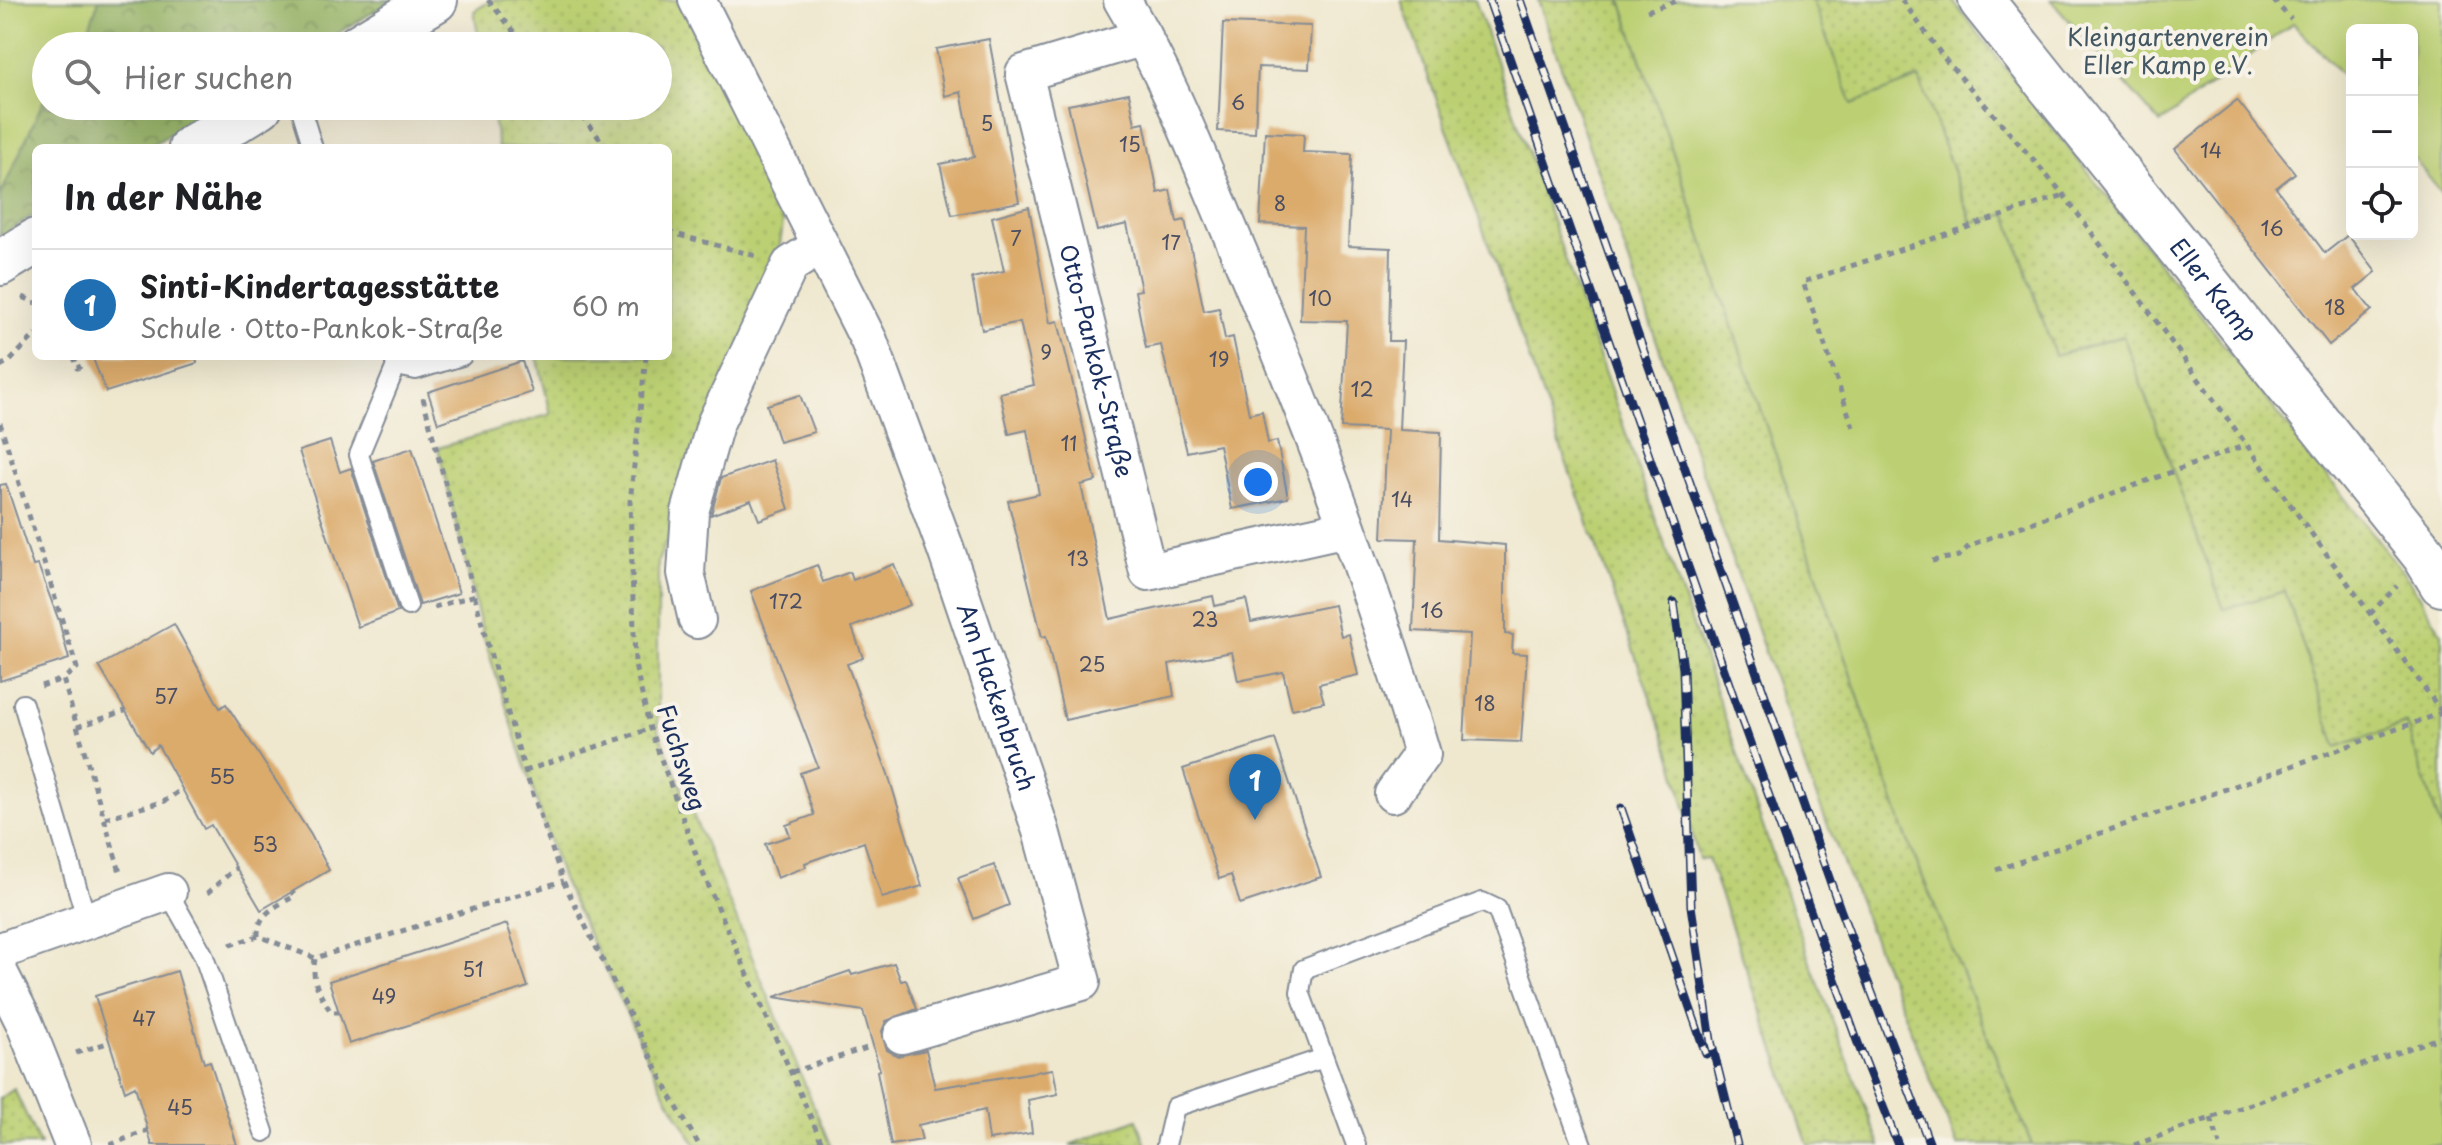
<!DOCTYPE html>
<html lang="de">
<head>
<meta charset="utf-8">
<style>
  :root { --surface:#fff; --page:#f2f2f2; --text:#202124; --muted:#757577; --line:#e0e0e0; --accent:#1f6fb2 }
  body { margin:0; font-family:"Playpen Sans",sans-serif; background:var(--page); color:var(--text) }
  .controls { position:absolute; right:24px; top:24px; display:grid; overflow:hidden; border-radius:12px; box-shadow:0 8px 32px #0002 }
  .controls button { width:72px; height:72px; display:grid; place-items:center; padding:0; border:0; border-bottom:2px solid var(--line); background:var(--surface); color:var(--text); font:40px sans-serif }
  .you { position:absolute; left:1258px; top:482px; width:28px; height:28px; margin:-20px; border:6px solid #fff; border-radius:50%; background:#1a73e8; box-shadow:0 0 0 12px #1a73e833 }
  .badge { display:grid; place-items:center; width:52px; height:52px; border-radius:50%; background:var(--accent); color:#fff; font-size:26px; font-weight:700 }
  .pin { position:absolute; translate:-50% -66px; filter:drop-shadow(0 2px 4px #0008) }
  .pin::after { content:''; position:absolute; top:42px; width:28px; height:24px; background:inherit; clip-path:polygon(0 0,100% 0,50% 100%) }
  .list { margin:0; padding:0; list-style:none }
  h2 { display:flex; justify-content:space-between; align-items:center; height:104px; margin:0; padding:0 32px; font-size:34px }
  h2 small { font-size:26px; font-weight:400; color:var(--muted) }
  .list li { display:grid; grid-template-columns:52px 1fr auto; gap:24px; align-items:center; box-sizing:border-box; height:112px; padding:0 32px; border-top:2px solid var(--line) }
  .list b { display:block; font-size:30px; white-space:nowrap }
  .list p { margin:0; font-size:26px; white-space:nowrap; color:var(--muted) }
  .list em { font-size:26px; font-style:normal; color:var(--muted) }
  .icon { flex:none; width:44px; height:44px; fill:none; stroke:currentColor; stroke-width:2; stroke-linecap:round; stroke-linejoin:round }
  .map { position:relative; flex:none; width:2442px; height:1145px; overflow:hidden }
  .search { position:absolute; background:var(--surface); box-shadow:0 8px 32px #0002; left:32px; top:32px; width:640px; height:88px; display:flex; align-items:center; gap:20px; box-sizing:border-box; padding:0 28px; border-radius:44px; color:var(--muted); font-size:30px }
  .panel { position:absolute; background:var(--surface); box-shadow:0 8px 32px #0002; left:32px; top:144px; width:640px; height:216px; border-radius:12px }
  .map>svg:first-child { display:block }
  .grass { fill:url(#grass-dots); stroke:#6c8068; stroke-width:2 }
  .forest { fill:url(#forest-crowns); stroke:#587062; stroke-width:2 }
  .garden { fill:#bcd073; stroke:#6c8068; stroke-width:2 }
  .building { fill:#dbab6c }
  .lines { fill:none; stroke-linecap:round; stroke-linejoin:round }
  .service-casing { stroke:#858c96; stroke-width:22 }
  .minor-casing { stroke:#858c96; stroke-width:40 }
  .tertiary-casing { stroke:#858c96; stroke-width:48 }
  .path { stroke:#858c96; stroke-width:5; stroke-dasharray:6 6; stroke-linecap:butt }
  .service { stroke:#fff; stroke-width:18 }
  .minor { stroke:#fff; stroke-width:36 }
  .tertiary { stroke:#fff; stroke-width:44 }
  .rail-casing { stroke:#1b2f5e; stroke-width:9 }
  .rail { stroke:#f7f3e8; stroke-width:6; stroke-dasharray:18; stroke-linecap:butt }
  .labels { text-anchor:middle; stroke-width:8; stroke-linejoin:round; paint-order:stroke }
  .number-label { font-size:20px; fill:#4b4e62 }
  .park-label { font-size:24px; fill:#435763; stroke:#f7f3e8 }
  .street-label { font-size:24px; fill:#1b2f5e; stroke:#f7f3e8 }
</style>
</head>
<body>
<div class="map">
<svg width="2442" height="1145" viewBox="0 0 2442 1145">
  <defs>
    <pattern id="grass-dots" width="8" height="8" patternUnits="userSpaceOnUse" patternTransform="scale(2)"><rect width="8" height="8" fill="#bcd073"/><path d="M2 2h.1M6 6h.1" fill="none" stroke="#a1b366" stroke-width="1.8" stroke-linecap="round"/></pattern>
    <pattern id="forest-crowns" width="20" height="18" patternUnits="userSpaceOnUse" patternTransform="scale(2)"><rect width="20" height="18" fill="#95b265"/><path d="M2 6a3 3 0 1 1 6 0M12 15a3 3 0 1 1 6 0" fill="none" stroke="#799156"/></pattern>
  </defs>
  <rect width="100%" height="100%" fill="#f7f3e8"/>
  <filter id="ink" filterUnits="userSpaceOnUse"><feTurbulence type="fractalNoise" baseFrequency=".0125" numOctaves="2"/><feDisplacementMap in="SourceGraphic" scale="16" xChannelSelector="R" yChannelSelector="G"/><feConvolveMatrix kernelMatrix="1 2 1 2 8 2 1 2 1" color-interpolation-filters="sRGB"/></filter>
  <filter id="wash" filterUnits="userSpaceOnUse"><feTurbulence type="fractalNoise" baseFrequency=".006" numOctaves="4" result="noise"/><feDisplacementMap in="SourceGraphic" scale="32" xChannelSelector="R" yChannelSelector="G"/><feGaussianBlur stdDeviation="1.8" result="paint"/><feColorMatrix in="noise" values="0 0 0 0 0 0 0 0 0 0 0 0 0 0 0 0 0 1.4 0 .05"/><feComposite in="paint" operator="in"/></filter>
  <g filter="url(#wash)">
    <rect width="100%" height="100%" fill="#efe8cf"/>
    <g class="grass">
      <path d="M492 0H692L787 194 775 280 658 561V730L830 1145H696L665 1094 562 879 483 635 438 448 551 414 537 356H668V148H498L491 106H658V46H480L474 11Z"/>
      <path d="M1401 0H1475L1808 956 1880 1145H1808L1708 859 1699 860 1673 761Z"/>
      <path d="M1538 0H1621L1904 831 2032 1145H1957L1808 776Z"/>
      <path d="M1812 0H1952L2409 580 2442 633V832L2406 724 2336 747 2285 591 2224 610 2123 336 2055 356 2007 214 1973 224 1919 79 1852 105Z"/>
      <path d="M14 1089 40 1145H0V1099Z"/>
      <path d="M1137 1119 1146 1145H1070Z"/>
    </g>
    <g class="forest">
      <path d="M99 0H393L317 46H82Z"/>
      <path d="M46 95V106H217L147 148H36V214L0 236V196Z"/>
    </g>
    <g class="garden">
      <path d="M0 0H99L82 46H46V95L0 196Z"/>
      <path d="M1621 0H1812L1852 104 1919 78 1972 223 2007 214 2055 356 2123 336 2224 609 2285 591 2336 747 2406 724 2442 832V1145H2032L1904 831Z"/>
      <path d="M2051 0H2442V194L2412 156V30H2352V85L2293 23 2160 123Z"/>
    </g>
    <g id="blocks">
      <g class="building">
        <path d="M1223 23 1311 26 1309 69 1258 67 1255 133 1218 131Z"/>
        <path d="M989 39 1019 202 952 215 940 164 974 157 961 92 945 96 936 49Z"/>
        <path d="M1129 93 1135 124 1144 122 1158 193 1170 190 1177 222 1185 220 1204 311 1219 308 1225 339 1233 337 1249 414 1262 411 1268 443 1277 441 1288 498 1232 509 1219 445 1187 452 1161 345 1146 348 1135 291 1141 290 1127 224 1097 231 1068 105Z"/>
        <path d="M2237 100 2295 173 2276 188 2325 253 2348 235 2376 272 2355 289 2372 310 2329 345 2175 149Z"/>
        <path d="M1265 132 1304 134 1303 152 1352 154 1348 246 1391 248 1389 341H1403L1399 430 1441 432 1439 539 1505 545V634L1513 635 1512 653 1527 654 1521 742 1464 740 1470 634 1413 631 1417 539 1382 538 1387 430 1341 428 1347 321 1300 320 1304 226 1260 224Z"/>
        <path d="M1029 207 1050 323 1058 321 1096 481 1081 485 1110 619 1213 596 1215 606 1246 599 1251 622 1334 605 1341 636 1349 634 1358 675 1319 684 1324 702 1292 709 1283 672 1238 681 1232 652 1169 664 1174 696 1065 720 1046 636 1042 637 1008 501 1039 494 1027 430 1009 434 1000 393 1034 385 1020 322 982 330 972 278 1004 271 992 217Z"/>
        <path d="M92 356H196L197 363 106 392Z"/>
        <path d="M522 361 532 392 438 423 428 392Z"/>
        <path d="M800 395 814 432 779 442 767 405Z"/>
        <path d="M330 441 340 472 351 468 398 612 358 627 299 451Z"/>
        <path d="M412 448 459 593 420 605 373 461Z"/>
        <path d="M772 460 789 509 759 520 751 500 711 515 721 478Z"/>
        <path d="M6 484 33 566 38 565 59 621 69 659 0 681V485Z"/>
        <path d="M894 564 910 605 852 627 863 658 847 664 888 774 922 886 882 898 864 842 805 863 806 867 777 878 765 844 790 836 786 825 814 815 800 773 818 767 751 591 817 565 823 582 850 572 853 580Z"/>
        <path d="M174 624 220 708 226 704 311 835 329 870 261 910 211 825 204 829 158 745 150 752 99 666Z"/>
        <path d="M1275 739 1321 877 1240 904 1231 875 1219 879 1183 769Z"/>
        <path d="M994 865 1009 905 974 919 958 878Z"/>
        <path d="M507 924 528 987 349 1044 329 981Z"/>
        <path d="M894 963 901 981 906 980 917 1009 886 1021 882 1031 887 1050 898 1056 926 1050 935 1088 1053 1069 1058 1094 1028 1100 1032 1133 989 1140 985 1110 918 1125 922 1140 891 1145 877 1071 880 1070 863 1011 774 997 850 971 852 975Z"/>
        <path d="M177 971 204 1063 210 1061 237 1145H152L135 1086 125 1091 95 996Z"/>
      </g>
    </g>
  </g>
  <g filter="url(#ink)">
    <use href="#blocks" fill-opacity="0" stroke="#858c96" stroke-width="2"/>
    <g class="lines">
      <g class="service-casing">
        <g id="service">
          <path d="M300 106 313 148"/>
          <path d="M393 356 396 366 359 455 408 606"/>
          <path d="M396 366 416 370 462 356"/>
          <path d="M23 704 87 921"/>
          <path d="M168 892 203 954 264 1132"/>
          <path d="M1166 1145 1175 1107 1324 1058"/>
          <path d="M1356 1145 1300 992 1304 969 1482 902 1497 909 1582 1145"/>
        </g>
      </g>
      <g class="minor-casing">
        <g id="minor">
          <path id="s1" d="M697 0 869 341 946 550 1041 831 1082 982 902 1035"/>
          <path d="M1122 0C1167 75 1198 156 1232 236 1304 405 1370 578 1422 754L1393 794"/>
          <path id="s2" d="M1144 37 1024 73 1148 572 1347 528"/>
          <path d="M697 620 686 573 690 512 715 424 790 265 820 246"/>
          <path d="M0 951 168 892"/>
          <path d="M0 974 24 1022 73 1145"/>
        </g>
      </g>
      <g class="tertiary-casing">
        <g id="tertiary">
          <path id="s3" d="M1981 0 2425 556 2442 584"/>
          <path d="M359 46 435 0"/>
          <path d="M191 148 260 106"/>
          <path d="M0 263 36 241"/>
        </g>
      </g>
      <g class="path">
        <path d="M488 0 526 46"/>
        <path d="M1902 0 1944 58 2064 195 2442 712"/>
        <path d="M2273 0 2291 19"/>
        <path d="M1647 11 1679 0"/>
        <path d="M574 106 607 148"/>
        <path d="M668 232 756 256"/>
        <path d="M23 297 36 303"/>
        <path d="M74 356 77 368 81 366"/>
        <path d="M646 356 630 502 635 665 650 729 702 871 823 1145"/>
        <path d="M0 366 10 361 36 334"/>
        <path d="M423 398 486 639 525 771 563 881 671 1097 699 1145"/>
        <path d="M0 423 77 668 63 679 120 872"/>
        <path d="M1853 427 1803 282 2064 195"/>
        <path d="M1932 561 1959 556 1970 545 2246 445"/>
        <path d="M434 607 476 595"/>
        <path d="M2370 614 2397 586"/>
        <path d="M41 686 63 679"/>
        <path d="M77 727 125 711"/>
        <path d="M525 771 649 729"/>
        <path d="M105 818 165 801 182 789"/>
        <path d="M1996 870 2442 713"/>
        <path d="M207 893 236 868"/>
        <path d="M258 936C257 913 277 906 295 896L292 892"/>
        <path d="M230 945 258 936 315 958 563 881"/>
        <path d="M315 959C311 981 319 993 331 1012H339"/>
        <path d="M76 1053 110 1042"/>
        <path d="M792 1072 867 1048"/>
        <path d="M2211 1118 2220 1145"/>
        <path d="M110 1145 148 1130"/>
        <path d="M2134 1145 2442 1037"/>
      </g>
      <use href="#service" class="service"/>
      <use href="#minor" class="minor"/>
      <use href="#tertiary" class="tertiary"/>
      <g class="rail-casing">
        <g id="rail">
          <path d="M1489 0 1742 721 1859 1046 1898 1145"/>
          <path d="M1520 0 1840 909 1930 1145"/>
          <path d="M1674 602 1683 669 1691 906 1711 1041 1737 1145"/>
          <path d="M1621 808 1706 1054"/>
        </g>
      </g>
      <use href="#rail" class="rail"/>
    </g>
  </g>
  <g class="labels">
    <g class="number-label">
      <text x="1238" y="110">6</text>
      <text x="987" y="131">5</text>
      <text x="1130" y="152">15</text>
      <text x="2211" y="158">14</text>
      <text x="1280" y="211">8</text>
      <text x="2272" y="236">16</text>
      <text x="1016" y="246">7</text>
      <text x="1171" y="250">17</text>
      <text x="1320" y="306">10</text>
      <text x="2335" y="315">18</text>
      <text x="1046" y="360">9</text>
      <text x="1219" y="367">19</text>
      <text x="1362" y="397">12</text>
      <text x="1069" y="451">11</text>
      <text x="1402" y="507">14</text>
      <text x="1078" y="566">13</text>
      <text x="786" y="609">172</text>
      <text x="1432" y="618">16</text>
      <text x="1205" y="627">23</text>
      <text x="1092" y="672">25</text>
      <text x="166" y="704">57</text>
      <text x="1485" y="711">18</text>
      <text x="222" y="784">55</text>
      <text x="265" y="852">53</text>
      <text x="473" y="977">51</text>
      <text x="384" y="1004">49</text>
      <text x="144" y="1026">47</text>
      <text x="180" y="1115">45</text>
    </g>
    <g class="park-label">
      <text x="2168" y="46">Kleingartenverein<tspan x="2168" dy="28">Eller Kamp e.V.</tspan></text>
    </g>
    <g class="street-label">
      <text dy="8" stroke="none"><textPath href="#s3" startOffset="372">Eller Kamp</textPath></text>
      <text dy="8" stroke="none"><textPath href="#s2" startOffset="422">Otto-Pankok-Straße</textPath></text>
      <text dy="8" stroke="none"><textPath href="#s1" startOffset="760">Am Hackenbruch</textPath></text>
      <text transform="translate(681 758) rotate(72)" y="8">Fuchsweg</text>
    </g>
  </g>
</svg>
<div class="controls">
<button>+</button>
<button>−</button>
<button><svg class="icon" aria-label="locate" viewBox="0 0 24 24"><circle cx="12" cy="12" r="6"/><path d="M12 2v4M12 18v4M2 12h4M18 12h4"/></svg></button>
</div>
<div class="you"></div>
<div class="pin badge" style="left:1255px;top:820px">1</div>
<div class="search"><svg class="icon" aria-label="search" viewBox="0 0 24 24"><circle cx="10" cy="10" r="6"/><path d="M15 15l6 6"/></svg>Hier suchen</div>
<section class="panel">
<h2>In der Nähe<small></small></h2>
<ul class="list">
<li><span class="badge">1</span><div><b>Sinti-Kindertagesstätte</b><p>Schule · Otto-Pankok-Straße</p></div><em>60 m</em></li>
</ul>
</section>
</div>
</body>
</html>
